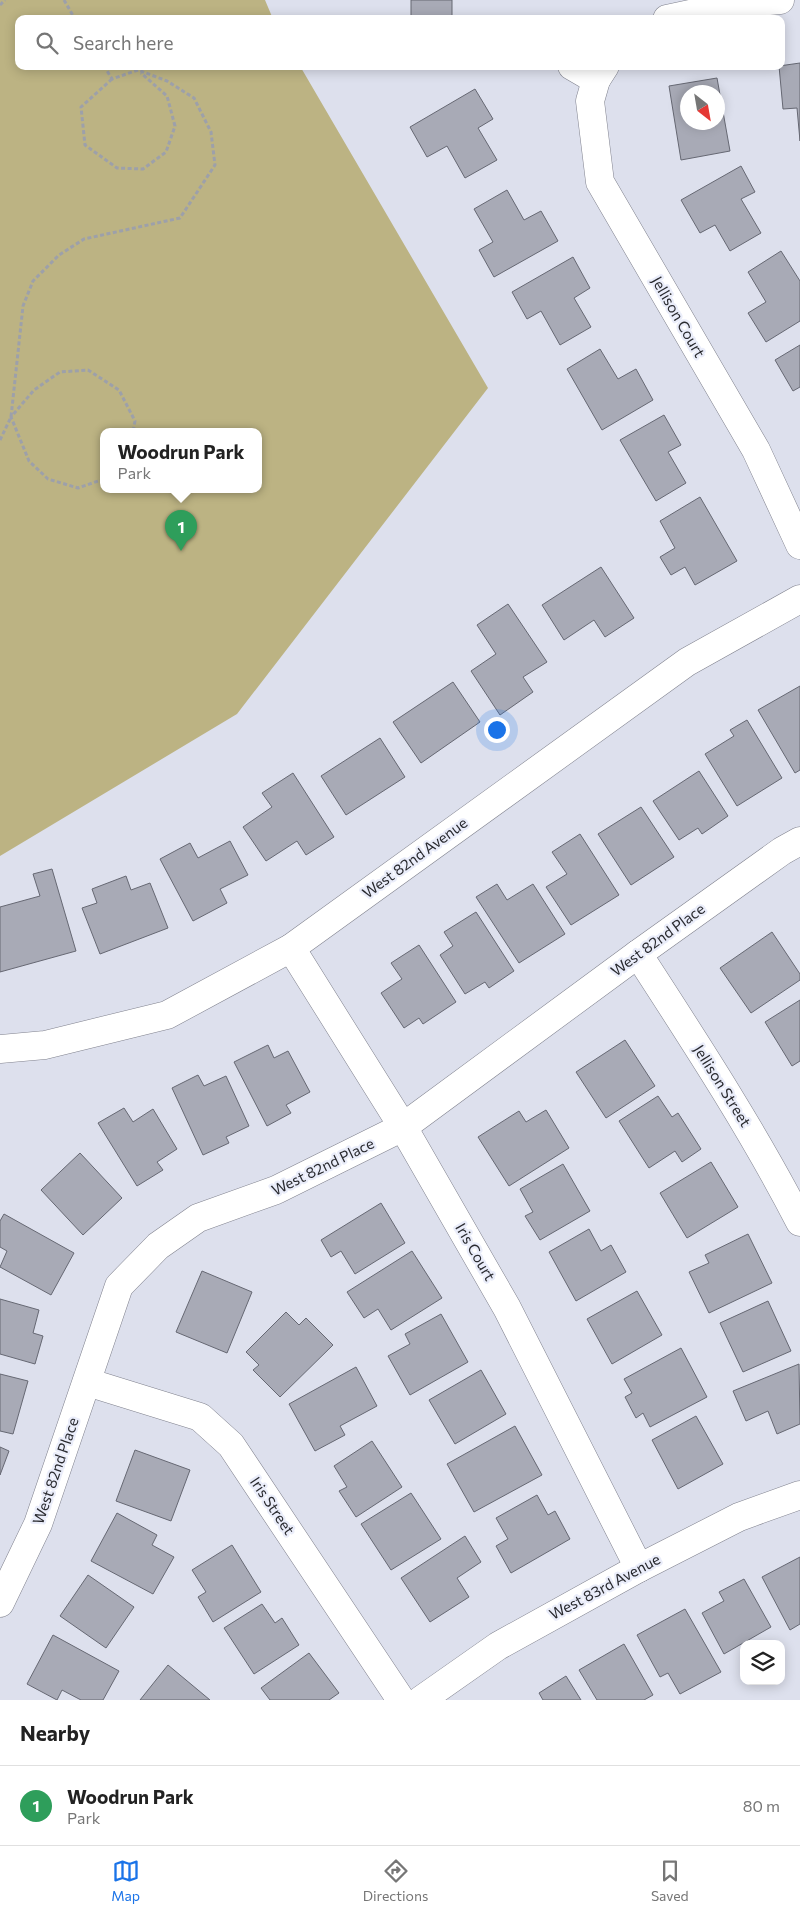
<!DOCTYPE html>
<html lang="en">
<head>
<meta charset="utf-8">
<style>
  :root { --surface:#fff; --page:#f6f6f6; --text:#222; --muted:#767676; --line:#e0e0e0; --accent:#1a73e8 }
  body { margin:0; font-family:Commissioner,sans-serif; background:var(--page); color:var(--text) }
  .controls { position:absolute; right:15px; bottom:15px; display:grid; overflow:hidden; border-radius:10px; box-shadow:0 2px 12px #0003 }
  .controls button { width:45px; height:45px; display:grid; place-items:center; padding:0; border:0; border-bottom:1px solid var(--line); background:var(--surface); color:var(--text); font:25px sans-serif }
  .compass { position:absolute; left:680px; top:85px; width:45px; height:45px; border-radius:50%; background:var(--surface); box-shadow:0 2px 12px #0003; rotate:149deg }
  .you { position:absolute; left:496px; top:729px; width:18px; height:18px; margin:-12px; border:4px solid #fff; border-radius:50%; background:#1a73e8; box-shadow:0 0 0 8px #1a73e833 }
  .badge { display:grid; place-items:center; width:32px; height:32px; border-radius:50%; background:var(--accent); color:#fff; font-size:16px; font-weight:700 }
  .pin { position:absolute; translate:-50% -41px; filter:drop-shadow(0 1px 2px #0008) }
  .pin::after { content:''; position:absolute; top:26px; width:18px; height:15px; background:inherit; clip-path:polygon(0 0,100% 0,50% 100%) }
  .popup { position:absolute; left:100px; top:428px; width:162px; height:65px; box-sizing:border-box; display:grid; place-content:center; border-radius:10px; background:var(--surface); filter:drop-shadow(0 1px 4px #0005); font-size:16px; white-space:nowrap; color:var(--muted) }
  .popup b { font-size:19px; color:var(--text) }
  .popup::after { content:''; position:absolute; left:50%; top:100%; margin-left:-10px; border:10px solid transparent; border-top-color:var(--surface) }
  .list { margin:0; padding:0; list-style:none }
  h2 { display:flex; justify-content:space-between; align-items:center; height:65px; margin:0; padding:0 20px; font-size:21px }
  h2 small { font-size:16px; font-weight:400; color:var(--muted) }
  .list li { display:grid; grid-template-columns:32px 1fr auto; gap:15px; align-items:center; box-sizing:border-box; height:80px; padding:0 20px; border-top:1px solid var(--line) }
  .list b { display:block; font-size:19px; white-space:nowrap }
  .list p { margin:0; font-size:16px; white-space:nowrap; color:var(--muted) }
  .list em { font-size:16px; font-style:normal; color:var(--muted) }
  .icon { flex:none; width:28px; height:28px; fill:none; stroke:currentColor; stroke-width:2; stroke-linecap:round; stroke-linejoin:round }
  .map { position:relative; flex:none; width:800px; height:1700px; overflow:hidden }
  .search { position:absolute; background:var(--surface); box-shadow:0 2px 12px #0003; left:15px; right:15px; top:15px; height:55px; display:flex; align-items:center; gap:12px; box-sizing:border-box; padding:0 18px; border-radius:10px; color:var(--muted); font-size:19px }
  .sheet { height:145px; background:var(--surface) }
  nav { display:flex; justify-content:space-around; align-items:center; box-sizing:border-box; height:70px; border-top:1px solid var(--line); background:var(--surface); font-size:14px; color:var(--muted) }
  nav a { display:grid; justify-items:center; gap:2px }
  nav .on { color:var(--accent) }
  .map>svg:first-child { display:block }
  .green { fill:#bcb383; fill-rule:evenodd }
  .building { fill:#a8aab6; stroke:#666873; fill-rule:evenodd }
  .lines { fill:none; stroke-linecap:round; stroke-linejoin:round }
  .minor-casing { stroke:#80828e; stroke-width:29 }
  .path { stroke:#9da0aa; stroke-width:3; stroke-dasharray:4 2.5; stroke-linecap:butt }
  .minor { stroke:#fff; stroke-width:28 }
  .labels { text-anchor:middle; stroke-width:4.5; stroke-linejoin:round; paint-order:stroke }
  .street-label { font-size:15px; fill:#292a2f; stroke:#eaedfa }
</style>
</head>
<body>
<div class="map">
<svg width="800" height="1700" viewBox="0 0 800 1700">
  <rect width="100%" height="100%" fill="#dde0ed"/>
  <path class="green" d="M0 0H265L273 19H19V66H300L488 388 237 714 0 856ZM104 432H258V490H104Z"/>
  <g class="building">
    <rect x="411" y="0" width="41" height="19"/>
    <path d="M800 63V141L797 108 783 109 779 66Z"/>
    <path d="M717 78 730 151 681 160 669 86ZM688 92H718V122H688Z"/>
    <path d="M475 89 493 119 478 128 497 160 465 178 447 146 427 157 410 127Z"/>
    <path d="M741 166 755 192 741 199 761 233 730 251 715 225 700 233 681 200Z"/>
    <path d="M507 190 524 220 541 211 558 241 494 277 479 250 493 242 474 209Z"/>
    <path d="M781 251 800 281V321L766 342 748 313 766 302 748 272Z"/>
    <path d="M573 257 590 288 574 298 591 327 560 345 541 311 527 319 512 292Z"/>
    <path d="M800 345V387L793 391 775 360Z"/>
    <path d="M600 349 618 379 636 369 653 400 602 430 567 369Z"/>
    <path d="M664 415 681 445 668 452 686 483 656 501 620 440Z"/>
    <path d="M700 497 737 561 695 585 685 567 671 575 660 557 675 548 660 521Z"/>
    <path d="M601 567 634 618 605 637 594 620 564 640 542 605Z"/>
    <path d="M508 604 547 662 523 677 533 692 500 715 471 671 496 654 477 625Z"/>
    <path d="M453 682 480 722 421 763 393 722Z"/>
    <path d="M800 686V770L795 773 758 710Z"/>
    <path d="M747 720 782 778 737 806 705 754 734 736 730 730Z"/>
    <path d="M380 738 405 777 346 815 321 776Z"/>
    <path d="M699 771 728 816 702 834 698 828 679 840 653 801Z"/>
    <path d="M293 773 334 837 306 855 297 841 266 861 243 827 272 807 262 793Z"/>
    <path d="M641 807 674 857 631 885 598 834Z"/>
    <path d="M580 834 619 895 571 925 546 887 567 874 552 852Z"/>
    <path d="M230 841 248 875 220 889 227 903 193 921 160 859 190 843 198 858Z"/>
    <path d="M52 869 76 951 0 972V907L40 896 33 874Z"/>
    <path d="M126 876 131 890 150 883 168 928 100 954 82 908 97 903 92 889Z"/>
    <path d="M497 884 507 900 533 884 565 934 519 963 476 897Z"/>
    <path d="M476 912 514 971 489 988 485 982 465 994 440 955 453 946 444 932Z"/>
    <path d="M772 932 800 974V980L751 1013 720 968Z"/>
    <path d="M419 945 456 1002 423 1024 419 1018 404 1028 381 993 402 979 391 963Z"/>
    <path d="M800 1000V1061L792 1066 765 1022Z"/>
    <path d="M625 1040 655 1086 606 1118 576 1072Z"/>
    <path d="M268 1045 274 1058 288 1051 310 1092 286 1105 291 1113 267 1126 234 1062Z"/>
    <path d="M198 1075 204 1086 226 1076 249 1126 226 1137 229 1143 203 1155 172 1088Z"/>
    <path d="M658 1096 672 1117 678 1113 701 1149 682 1162 675 1151 649 1168 619 1121Z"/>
    <path d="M124 1108 133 1122 153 1109 177 1149 157 1162 163 1170 137 1186 98 1123Z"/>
    <path d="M546 1110 569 1148 509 1186 478 1137 519 1111 526 1122Z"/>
    <path d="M80 1153 122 1198 83 1235 41 1190Z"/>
    <path d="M711 1162 738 1207 687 1238 660 1193Z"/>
    <path d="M563 1164 590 1211 540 1240 525 1216 533 1212 520 1189Z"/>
    <path d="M381 1203 405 1243 355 1274 341 1251 331 1257 321 1240Z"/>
    <path d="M4 1214 74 1253 51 1295 0 1267 7 1251 0 1247V1221Z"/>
    <path d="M589 1229 601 1251 611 1245 626 1272 576 1301 549 1252Z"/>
    <path d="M748 1234 772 1283 709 1313 689 1272 709 1263 705 1255Z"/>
    <path d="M412 1251 442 1298 391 1330 378 1309 364 1318 347 1292Z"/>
    <path d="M202 1271 252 1292 227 1353 176 1332Z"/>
    <path d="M637 1291 662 1335 612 1364 587 1319Z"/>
    <path d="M0 1299 39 1310 33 1333 43 1336 35 1364 0 1354Z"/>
    <path d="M768 1301 791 1351 743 1372 720 1323Z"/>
    <path d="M286 1312 299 1325 306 1318 333 1345 280 1397 253 1370 259 1365 246 1352Z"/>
    <path d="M441 1314 468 1362 410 1395 388 1356 410 1344 405 1334Z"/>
    <path d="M681 1348 707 1397 650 1427 643 1413 636 1418 625 1397 632 1393 624 1379Z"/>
    <path d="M799 1364 800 1424 777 1434 768 1411 746 1421 733 1391Z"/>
    <path d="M356 1367 377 1406 340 1426 345 1435 315 1451 289 1404Z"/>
    <path d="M481 1370 506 1414 455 1444 429 1400Z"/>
    <path d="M0 1374 28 1381 13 1434 0 1431Z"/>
    <path d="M696 1416 723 1464 678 1489 652 1440Z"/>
    <path d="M515 1426 542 1475 474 1512 447 1464Z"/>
    <path d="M372 1441 402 1487 356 1517 339 1491 347 1487 334 1466Z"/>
    <path d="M0 1447 9 1451 0 1475Z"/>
    <path d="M135 1450 190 1470 171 1521 116 1501Z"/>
    <path d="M411 1493 441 1539 391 1570 361 1524Z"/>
    <path d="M537 1495 548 1515 555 1511 570 1539 511 1573 496 1546 508 1539 496 1518Z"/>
    <path d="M117 1513 157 1535 152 1545 174 1557 153 1594 91 1561Z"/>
    <path d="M465 1536 481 1562 457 1578 469 1597 430 1622 401 1578Z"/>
    <path d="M232 1545 261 1592 213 1622 198 1597 206 1592 192 1570Z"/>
    <path d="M800 1557V1624L790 1630 762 1577Z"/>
    <path d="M88 1575 134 1607 106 1648 60 1616Z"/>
    <path d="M744 1579 771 1627 724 1654 702 1613 724 1601 719 1592Z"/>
    <path d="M262 1604 275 1623 282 1618 299 1645 254 1674 224 1628Z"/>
    <path d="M685 1609 721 1672 680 1694 668 1673 660 1677 637 1635Z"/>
    <path d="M53 1635 119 1671 103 1700H81L62 1690 57 1700 27 1684Z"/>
    <path d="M624 1644 653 1695 644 1700H597L579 1670Z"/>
    <path d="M309 1653 339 1693 329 1700H270L261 1688Z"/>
    <path d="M168 1665 210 1700H140Z"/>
    <path d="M566 1676 581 1700H543L539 1693Z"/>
  </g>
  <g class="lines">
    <g class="minor-casing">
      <g id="minor">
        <path d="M667 19 736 4 780 0"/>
        <path d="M572 66 596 80"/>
        <path d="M605 66 596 80 590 101 600 182 756 450 800 545"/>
        <path d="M291 948 403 1127 507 1308 639 1568"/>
        <path d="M638 954C695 1042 752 1129 800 1222"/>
        <path d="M0 1049 45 1045 167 1015 291 948 687 662 800 599"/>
        <path d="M87 1382 200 1417 231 1445 401 1700"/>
        <path d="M0 1603 38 1524 119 1286 158 1246 198 1218 276 1190 403 1127 638 954 782 851 800 841"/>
        <path d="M421 1700 498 1646 639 1568 739 1517 800 1495"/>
      </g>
    </g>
    <g class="path">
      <path d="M64 0 75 19"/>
      <path d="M0 5 5 0"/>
      <path d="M112 79 81 107 85 145 117 168 143 169 166 152 175 126 167 96 141 73"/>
      <path d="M0 440 11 417 23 306 33 281 59 255 84 239 180 218 215 165 211 132 194 98 167 81 138 70 112 79 104 66"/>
      <path d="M104 479 78 488 48 479 29 461 11 417 34 390 60 372 88 370 119 390 135 421 133 432"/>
    </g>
    <use href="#minor" class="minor"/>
  </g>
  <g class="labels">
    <g class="street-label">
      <text transform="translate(678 317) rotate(60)" y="5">Jellison Court</text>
      <text transform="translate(415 858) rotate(-36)" y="5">West 82nd Avenue</text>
      <text transform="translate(658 940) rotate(-36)" y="5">West 82nd Place</text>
      <text transform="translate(722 1086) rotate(58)" y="5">Jellison Street</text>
      <text transform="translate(323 1167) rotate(-26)" y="5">West 82nd Place</text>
      <text transform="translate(475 1252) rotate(60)" y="5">Iris Court</text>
      <text transform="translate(56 1471) rotate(-71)" y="5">West 82nd Place</text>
      <text transform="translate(272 1506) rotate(56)" y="5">Iris Street</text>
      <text transform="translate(605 1587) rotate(-28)" y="5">West 83rd Avenue</text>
    </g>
  </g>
</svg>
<div class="controls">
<button><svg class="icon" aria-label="layers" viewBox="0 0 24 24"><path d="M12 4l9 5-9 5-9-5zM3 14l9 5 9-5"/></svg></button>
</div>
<svg class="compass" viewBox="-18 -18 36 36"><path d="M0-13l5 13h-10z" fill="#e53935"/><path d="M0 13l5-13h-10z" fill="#767676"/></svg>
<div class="you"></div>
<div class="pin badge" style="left:181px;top:551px;background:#2e9e5b">1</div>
<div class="popup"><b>Woodrun Park</b>Park</div>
<div class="search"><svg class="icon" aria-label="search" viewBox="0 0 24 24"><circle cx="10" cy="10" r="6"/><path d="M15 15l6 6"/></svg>Search here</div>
</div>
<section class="sheet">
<h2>Nearby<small></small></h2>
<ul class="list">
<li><span class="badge" style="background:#2e9e5b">1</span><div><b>Woodrun Park</b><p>Park</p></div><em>80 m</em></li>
</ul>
</section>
<nav>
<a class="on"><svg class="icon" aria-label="map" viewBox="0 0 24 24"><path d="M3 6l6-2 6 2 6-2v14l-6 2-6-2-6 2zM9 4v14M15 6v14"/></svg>Map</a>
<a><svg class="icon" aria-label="directions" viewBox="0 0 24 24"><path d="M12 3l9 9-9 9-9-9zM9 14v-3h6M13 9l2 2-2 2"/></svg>Directions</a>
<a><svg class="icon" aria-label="saved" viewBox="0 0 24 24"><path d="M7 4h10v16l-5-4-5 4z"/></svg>Saved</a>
</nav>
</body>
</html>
